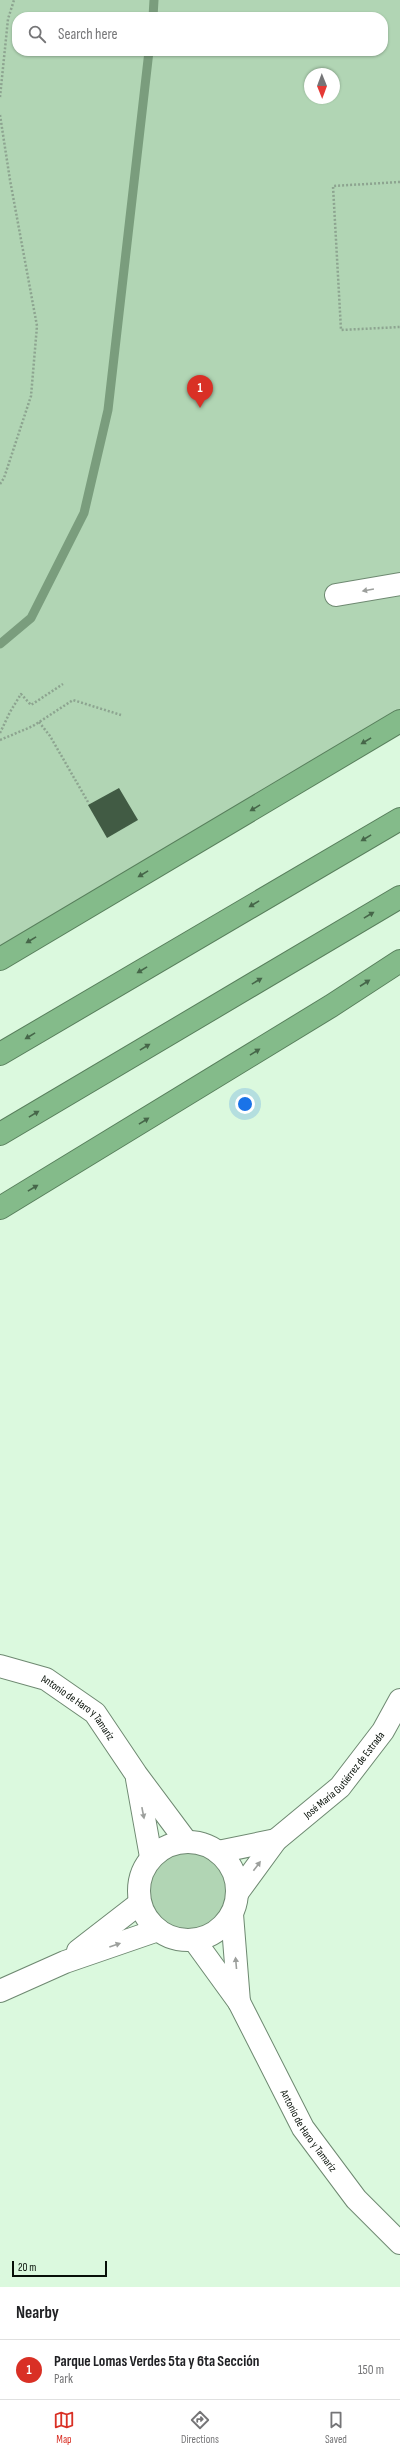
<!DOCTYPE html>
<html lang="en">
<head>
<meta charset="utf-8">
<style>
  :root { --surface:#fff; --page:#f6f6f6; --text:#202124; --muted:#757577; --line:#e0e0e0; --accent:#d93025 }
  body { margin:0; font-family:"Sofia Sans Condensed",sans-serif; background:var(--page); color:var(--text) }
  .compass { position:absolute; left:304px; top:68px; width:36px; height:36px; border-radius:50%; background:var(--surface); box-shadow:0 1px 3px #0004; rotate:179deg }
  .scale { position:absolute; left:12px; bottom:10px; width:95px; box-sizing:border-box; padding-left:4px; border:2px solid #071008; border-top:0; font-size:11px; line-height:14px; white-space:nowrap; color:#071008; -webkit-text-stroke:3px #dbf9de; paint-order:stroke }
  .you { position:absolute; left:245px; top:1104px; width:14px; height:14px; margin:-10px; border:3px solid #fff; border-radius:50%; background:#1a73e8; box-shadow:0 0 0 6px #1a73e833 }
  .badge { display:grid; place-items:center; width:26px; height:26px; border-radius:50%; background:var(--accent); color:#fff; font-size:13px; font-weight:700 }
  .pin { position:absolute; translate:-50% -33px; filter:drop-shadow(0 1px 2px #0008) }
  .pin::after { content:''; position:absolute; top:21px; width:14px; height:12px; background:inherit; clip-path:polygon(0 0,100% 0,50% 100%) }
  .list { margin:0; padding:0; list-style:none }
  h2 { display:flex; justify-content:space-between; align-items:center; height:52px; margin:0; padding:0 16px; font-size:17px }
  h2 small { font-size:13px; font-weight:400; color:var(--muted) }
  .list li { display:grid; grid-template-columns:26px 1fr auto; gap:12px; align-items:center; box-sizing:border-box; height:60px; padding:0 16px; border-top:1px solid var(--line) }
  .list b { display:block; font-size:15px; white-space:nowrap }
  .list p { margin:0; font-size:13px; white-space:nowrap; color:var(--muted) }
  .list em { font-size:13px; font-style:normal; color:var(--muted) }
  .icon { flex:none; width:22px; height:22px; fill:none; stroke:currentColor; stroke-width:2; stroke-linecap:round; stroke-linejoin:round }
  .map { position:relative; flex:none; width:400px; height:2287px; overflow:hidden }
  .search { position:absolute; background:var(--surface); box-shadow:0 1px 3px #0004; left:12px; right:12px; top:12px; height:44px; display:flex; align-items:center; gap:10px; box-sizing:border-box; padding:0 14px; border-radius:16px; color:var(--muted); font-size:15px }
  .sheet { height:112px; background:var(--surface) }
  nav { display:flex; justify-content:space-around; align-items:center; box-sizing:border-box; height:56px; border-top:1px solid var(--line); background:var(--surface); font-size:11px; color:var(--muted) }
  nav a { display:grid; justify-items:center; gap:2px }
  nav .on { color:var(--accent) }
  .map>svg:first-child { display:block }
  .green { fill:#b1d5b4; fill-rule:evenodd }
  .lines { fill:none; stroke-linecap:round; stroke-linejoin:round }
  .stream { stroke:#7a9d7d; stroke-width:9 }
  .building { fill:#415b44 }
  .minor-casing { stroke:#6e8971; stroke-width:24 }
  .highway-casing { stroke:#587f5c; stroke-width:24 }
  .path { stroke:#8da490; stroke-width:2.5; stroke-dasharray:2 2; stroke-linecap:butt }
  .minor { stroke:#fff; stroke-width:22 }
  .highway { stroke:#84bb8a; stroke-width:22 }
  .oneway { fill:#9c9f9c }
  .oneway2 { fill:#466649 }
  .labels { text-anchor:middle; stroke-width:4; stroke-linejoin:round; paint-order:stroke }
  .street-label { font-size:11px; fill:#071008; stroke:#dbf9de }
</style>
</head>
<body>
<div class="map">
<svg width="400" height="2287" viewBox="0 0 400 2287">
  <rect width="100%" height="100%" fill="#dbf9de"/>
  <g class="green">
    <path d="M0 0H400V719L0 957ZM17 17H383V51H17ZM310 74H334V98H310Z"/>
    <circle cx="188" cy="1891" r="49"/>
  </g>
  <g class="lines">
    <g class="stream">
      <path d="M153 17 154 0"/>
      <path d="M0 644 31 618 84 513 108 410 149 51"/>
    </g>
  </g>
  <path class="building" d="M119 788 138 820 107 838 88 805Z"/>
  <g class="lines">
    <g class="minor-casing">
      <g id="minor">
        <path d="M336 595 400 584"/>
        <path id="s1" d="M0 1666 46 1679 95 1713 136 1774 186 1841"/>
        <path d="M137 1779 151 1857"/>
        <circle cx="188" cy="1891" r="49"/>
        <path d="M218 1852 276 1840"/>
        <path id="s2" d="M238 1892 276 1840 340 1787 383 1731 400 1700"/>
        <path d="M232 1914 239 2002"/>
        <path id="s3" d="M194 1940 239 2002 303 2128 356 2199 400 2243"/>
        <path d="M78 1951 140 1903"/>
        <path d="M0 1991 65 1962 158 1930"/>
      </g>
    </g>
    <g class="highway-casing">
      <g id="highway">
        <path d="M0 959 400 721"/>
        <path d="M0 1054 400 819"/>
        <path d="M0 1134 400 897"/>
        <path d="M0 1208 331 1006 400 961"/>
      </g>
    </g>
    <g class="path">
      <path d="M0 97 8 19 14 0"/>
      <path d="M0 115 10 180 37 326 31 396 4 478 0 484"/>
      <path d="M400 182 333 186 341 330 400 327"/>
      <path d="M39 722 50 736 88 802"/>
      <path d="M0 733 10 712 21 694 31 705 63 684"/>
      <path d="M0 740 33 726 73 700 121 715"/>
    </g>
    <use href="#minor" class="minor"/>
    <use href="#highway" class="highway"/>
  </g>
  <defs><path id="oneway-solid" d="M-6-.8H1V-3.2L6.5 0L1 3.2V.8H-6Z"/></defs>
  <g class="oneway">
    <use href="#oneway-solid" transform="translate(368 590) rotate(170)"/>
    <use href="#oneway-solid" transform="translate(143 1813) rotate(79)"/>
    <use href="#oneway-solid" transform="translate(257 1866) rotate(-53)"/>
    <use href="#oneway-solid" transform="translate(115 1945) rotate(-19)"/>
    <use href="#oneway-solid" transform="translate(236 1963) rotate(-95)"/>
  </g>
  <g class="oneway2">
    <use href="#oneway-solid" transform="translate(366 741) rotate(149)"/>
    <use href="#oneway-solid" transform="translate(255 808) rotate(149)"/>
    <use href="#oneway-solid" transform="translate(366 838) rotate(149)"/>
    <use href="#oneway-solid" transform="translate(143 874) rotate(149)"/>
    <use href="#oneway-solid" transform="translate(254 904) rotate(149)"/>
    <use href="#oneway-solid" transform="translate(369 915) rotate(-31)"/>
    <use href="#oneway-solid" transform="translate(31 940) rotate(149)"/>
    <use href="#oneway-solid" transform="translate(142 970) rotate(149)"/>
    <use href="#oneway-solid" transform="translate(257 981) rotate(-31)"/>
    <use href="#oneway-solid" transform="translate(365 983) rotate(-33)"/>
    <use href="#oneway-solid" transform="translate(30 1036) rotate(149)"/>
    <use href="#oneway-solid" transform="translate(145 1047) rotate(-31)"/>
    <use href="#oneway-solid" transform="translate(255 1052) rotate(-32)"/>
    <use href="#oneway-solid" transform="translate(34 1114) rotate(-31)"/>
    <use href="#oneway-solid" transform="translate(144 1121) rotate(-32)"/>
    <use href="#oneway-solid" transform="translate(33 1188) rotate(-31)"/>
  </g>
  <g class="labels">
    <g class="street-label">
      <text dy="4" stroke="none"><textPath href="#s1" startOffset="91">Antonio de Haro y Tamaríz</textPath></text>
      <text dy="4" stroke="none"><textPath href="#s2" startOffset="159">José María Gutiérrez de Estrada</textPath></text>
      <text dy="4" stroke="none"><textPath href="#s3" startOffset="223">Antonio de Haro y Tamaríz</textPath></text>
    </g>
  </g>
</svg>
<svg class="compass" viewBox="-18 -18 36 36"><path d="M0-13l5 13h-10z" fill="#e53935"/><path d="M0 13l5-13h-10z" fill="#757577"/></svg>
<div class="scale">20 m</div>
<div class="you"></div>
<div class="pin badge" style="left:200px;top:408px">1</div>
<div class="search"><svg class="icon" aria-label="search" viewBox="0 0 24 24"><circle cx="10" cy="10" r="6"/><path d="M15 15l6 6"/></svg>Search here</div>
</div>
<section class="sheet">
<h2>Nearby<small></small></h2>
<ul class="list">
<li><span class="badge">1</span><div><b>Parque Lomas Verdes 5ta y 6ta Sección</b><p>Park</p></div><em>150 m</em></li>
</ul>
</section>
<nav>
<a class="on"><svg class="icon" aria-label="map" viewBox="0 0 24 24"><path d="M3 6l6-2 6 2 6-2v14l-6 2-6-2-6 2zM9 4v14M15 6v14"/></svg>Map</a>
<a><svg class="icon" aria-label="directions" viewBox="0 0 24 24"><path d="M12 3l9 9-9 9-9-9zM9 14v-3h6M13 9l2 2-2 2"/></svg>Directions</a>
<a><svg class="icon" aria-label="saved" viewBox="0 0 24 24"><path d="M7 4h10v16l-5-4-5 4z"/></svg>Saved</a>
</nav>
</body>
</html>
